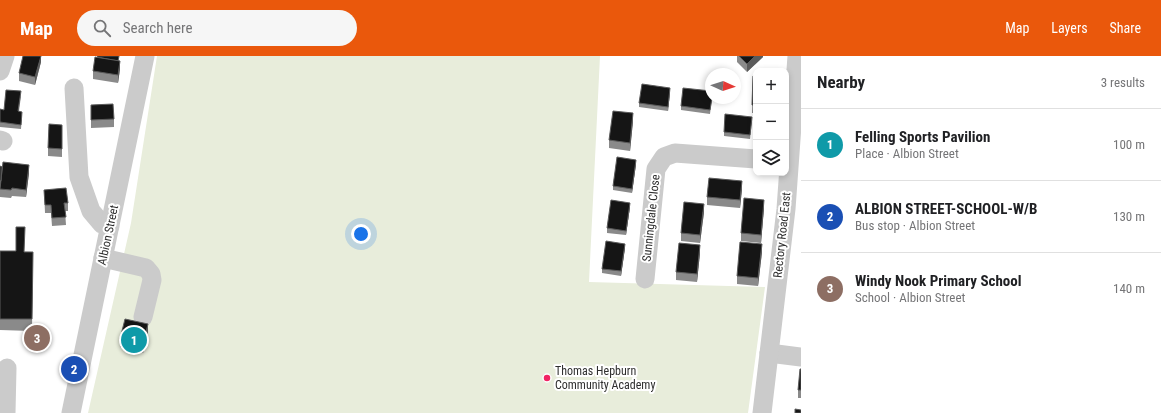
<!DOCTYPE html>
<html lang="en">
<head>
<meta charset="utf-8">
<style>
  :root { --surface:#fff; --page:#f6f6f6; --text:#202124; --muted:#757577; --line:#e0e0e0; --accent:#ea580c }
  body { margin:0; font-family:"Roboto Condensed",sans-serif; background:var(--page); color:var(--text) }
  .controls { position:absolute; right:12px; top:12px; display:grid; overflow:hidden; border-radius:8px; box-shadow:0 2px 6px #0003 }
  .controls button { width:36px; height:36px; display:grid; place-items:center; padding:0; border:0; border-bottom:1px solid var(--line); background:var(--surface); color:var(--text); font:20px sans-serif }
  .compass { position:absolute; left:705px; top:12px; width:36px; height:36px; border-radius:50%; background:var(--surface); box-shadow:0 2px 6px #0003; rotate:93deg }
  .you { position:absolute; left:361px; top:178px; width:14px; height:14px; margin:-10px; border:3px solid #fff; border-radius:50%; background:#1a73e8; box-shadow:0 0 0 6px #1a73e833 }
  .badge { display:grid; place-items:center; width:26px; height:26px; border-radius:50%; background:var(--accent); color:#fff; font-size:13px; font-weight:700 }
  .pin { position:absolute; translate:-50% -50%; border:2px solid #fff; box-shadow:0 1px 4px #0006 }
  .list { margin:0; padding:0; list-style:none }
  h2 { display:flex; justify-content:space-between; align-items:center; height:52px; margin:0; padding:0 16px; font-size:17px }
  h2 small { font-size:13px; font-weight:400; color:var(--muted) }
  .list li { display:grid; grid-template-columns:26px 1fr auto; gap:12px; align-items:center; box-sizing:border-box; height:72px; padding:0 16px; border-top:1px solid var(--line) }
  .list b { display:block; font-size:15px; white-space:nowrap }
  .list p { margin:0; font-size:13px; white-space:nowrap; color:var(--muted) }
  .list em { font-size:13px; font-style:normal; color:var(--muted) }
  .icon { flex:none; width:22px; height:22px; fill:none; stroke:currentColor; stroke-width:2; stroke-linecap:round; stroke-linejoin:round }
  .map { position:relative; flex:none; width:801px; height:357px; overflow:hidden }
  header { display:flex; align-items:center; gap:24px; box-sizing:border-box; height:56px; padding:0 20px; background:var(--accent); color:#fff }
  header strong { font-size:19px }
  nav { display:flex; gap:22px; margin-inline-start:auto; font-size:14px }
  .search { width:280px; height:36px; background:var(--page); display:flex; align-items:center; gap:10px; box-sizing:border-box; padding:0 14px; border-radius:22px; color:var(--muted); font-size:15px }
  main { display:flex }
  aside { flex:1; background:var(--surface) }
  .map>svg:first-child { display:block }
  .green { fill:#e8eddb }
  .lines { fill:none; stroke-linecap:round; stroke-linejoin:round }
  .minor { stroke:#cbcbcb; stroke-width:19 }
  .wall { fill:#8a8a8a }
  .shaded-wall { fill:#5b5b5b }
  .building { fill:#151515; stroke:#5b5b5b }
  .poi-dot { fill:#f12463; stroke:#fff; stroke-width:1.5 }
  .labels { text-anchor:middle; stroke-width:4; stroke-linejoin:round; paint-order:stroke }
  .street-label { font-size:12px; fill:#2e2e2e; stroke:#fff }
  .poi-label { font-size:12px; fill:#2e2e2e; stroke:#fff; text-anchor:start }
</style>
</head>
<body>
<header>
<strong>Map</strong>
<div class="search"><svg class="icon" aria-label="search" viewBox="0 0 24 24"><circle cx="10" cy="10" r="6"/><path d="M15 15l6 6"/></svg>Search here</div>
<nav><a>Map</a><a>Layers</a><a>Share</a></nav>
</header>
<main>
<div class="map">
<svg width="801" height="357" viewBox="0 0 801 357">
  <rect width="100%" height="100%" fill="#fff"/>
  <path class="green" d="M157 0H600L589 226 765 231 748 357H88L131 167Z"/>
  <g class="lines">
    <g class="minor">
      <path d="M0 15 5 0"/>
      <path d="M74 32 79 121 91 155 102 168 110 170"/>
      <path d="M0 84 3 85"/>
      <path d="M103 202 146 212 151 218 152 224 143 261"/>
      <path d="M645 223 656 113 664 101 675 97 756 103"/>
      <path d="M769 297 801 301"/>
      <path d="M6 357 7 312"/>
      <path d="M71 357 145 0"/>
      <path d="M762 357 786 153 797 0"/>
    </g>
  </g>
  <g class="wall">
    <path d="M41 0V6L35 29 19 25V17Z"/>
    <path d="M737 0H763V1L747 16 737 6Z"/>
    <path d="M119 5 120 13 118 27 93 23V15Z"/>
    <path d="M753 20H756V57H752Z"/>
    <path d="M670 36 668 55 639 51V47Z"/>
    <path d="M21 40 19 55 22 60 21 73 0 71V57Z"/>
    <path d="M711 42H712L710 58 681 54V50Z"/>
    <path d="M91 49 114 63V71L91 72Z"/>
    <path d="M633 65 630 95 609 92V84Z"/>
    <path d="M752 65 750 83 724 80V76Z"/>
    <path d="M62 69V101L48 100V92Z"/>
    <path d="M636 108 632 137 613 134V130Z"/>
    <path d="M0 110 29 117 26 141 12 140 11 142 0 141Z"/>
    <path d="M742 133 740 152 707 149V141Z"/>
    <path d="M44 134 68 147V155H65L66 169 52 170 51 157H45Z"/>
    <path d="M630 151 626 179 607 177V172Z"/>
    <path d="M764 152 761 187 741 185V177Z"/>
    <path d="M704 156 700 187 681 185V177Z"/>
    <path d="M625 192 621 220 602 217V213Z"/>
    <path d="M0 195 33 196 32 275 0 274Z"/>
    <path d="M762 196 758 230 737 228V220Z"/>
    <path d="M700 197 697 226 676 224V216Z"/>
    <path d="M148 276 143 297 120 291V283Z"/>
    <path d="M801 313V342H798V334Z"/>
  </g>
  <g class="shaded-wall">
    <path d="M41 0V6L35 29V21Z"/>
    <path d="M755 0H763V1L747 16V8Z"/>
    <path d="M120 5V13L118 27V19Z"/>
    <path d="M670 32V36L668 55V51Z"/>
    <path d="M633 57V65L630 95V87Z"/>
    <path d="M636 104V108L632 137V133Z"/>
    <path d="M29 109V117L26 141V134Z"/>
    <path d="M742 125V133L740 152V144Z"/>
    <path d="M764 144V152L761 187V179Z"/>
    <path d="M630 147V151L626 179V175Z"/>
    <path d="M704 148V156L700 187V179Z"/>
    <path d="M625 188V192L621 220V215Z"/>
    <path d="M762 188V196L758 230V222Z"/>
    <path d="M700 189V197L697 226V218Z"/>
    <path d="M148 268V276L143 297V289Z"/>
  </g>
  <g class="building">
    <path d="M23 0H41L35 21 19 17Z"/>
    <path d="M98 0H119L118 5 97 1Z"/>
    <path d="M739 0H755L747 8Z"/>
    <path d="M95 1 120 5 118 19 93 15Z"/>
    <path d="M753 20H756V49H752Z"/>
    <path d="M642 28 670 32 668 51 639 47Z"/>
    <path d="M683 32 711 35V42H712L710 54 681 50Z"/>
    <path d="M6 34 21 35 18 55 22 56 21 69 0 66V53L4 54Z"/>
    <path d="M113 48 114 63 91 64V49Z"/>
    <path d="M613 55 633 57 630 87 609 84Z"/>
    <path d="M725 58 752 61 750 79 724 76Z"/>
    <path d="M49 68 62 69V93L48 92Z"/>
    <path d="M617 101 636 104 632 133 613 130Z"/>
    <path d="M3 106 29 109 26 134 12 132 11 134 0 133Z"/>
    <path d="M0 110 2 111 1 125 0 124Z"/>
    <path d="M709 122 742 125 740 144 707 141Z"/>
    <path d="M66 132 68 147H64L66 161 52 162 51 149H45L44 134Z"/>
    <path d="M744 142 764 144 761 179 741 177Z"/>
    <path d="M611 144 630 147 626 175 607 172Z"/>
    <path d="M684 146 704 148 700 179 681 177Z"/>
    <path d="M16 171H25L24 196H33L32 263H0V195H16Z"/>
    <path d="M606 185 625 188 621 215 602 213Z"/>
    <path d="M740 186 762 188 758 222 737 220Z"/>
    <path d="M679 187 700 189 697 218 676 216Z"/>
    <path d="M125 263 148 268 143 289 120 283Z"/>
    <path d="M800 313H801V334H798Z"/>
    <path d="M795 353 801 354V357H795Z"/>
  </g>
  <circle class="poi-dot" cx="547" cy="322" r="4"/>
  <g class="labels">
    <g class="street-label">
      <text transform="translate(651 162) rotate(-84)" y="4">Sunningdale Close</text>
      <text transform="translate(108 179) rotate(-78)" y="4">Albion Street</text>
      <text transform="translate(782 179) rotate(-84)" y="4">Rectory Road East</text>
    </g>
    <g class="poi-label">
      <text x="555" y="319">Thomas Hepburn<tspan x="555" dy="14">Community Academy</tspan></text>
    </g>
  </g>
</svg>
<div class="controls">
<button>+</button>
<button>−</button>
<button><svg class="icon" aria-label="layers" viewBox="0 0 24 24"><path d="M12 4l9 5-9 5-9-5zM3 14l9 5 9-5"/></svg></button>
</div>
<svg class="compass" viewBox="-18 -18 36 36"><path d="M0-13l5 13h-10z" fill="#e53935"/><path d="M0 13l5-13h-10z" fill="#757577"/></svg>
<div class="you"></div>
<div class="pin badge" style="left:134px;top:284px;background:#0f9aa8">1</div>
<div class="pin badge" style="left:74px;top:313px;background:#1a4fb4">2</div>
<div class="pin badge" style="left:37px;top:282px;background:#8d6e63">3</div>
</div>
<aside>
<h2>Nearby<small>3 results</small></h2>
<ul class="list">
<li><span class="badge" style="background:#0f9aa8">1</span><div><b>Felling Sports Pavilion</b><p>Place · Albion Street</p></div><em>100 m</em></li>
<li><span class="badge" style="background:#1a4fb4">2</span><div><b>ALBION STREET-SCHOOL-W/B</b><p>Bus stop · Albion Street</p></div><em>130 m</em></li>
<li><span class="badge" style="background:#8d6e63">3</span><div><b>Windy Nook Primary School</b><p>School · Albion Street</p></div><em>140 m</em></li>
</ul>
</aside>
</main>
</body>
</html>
